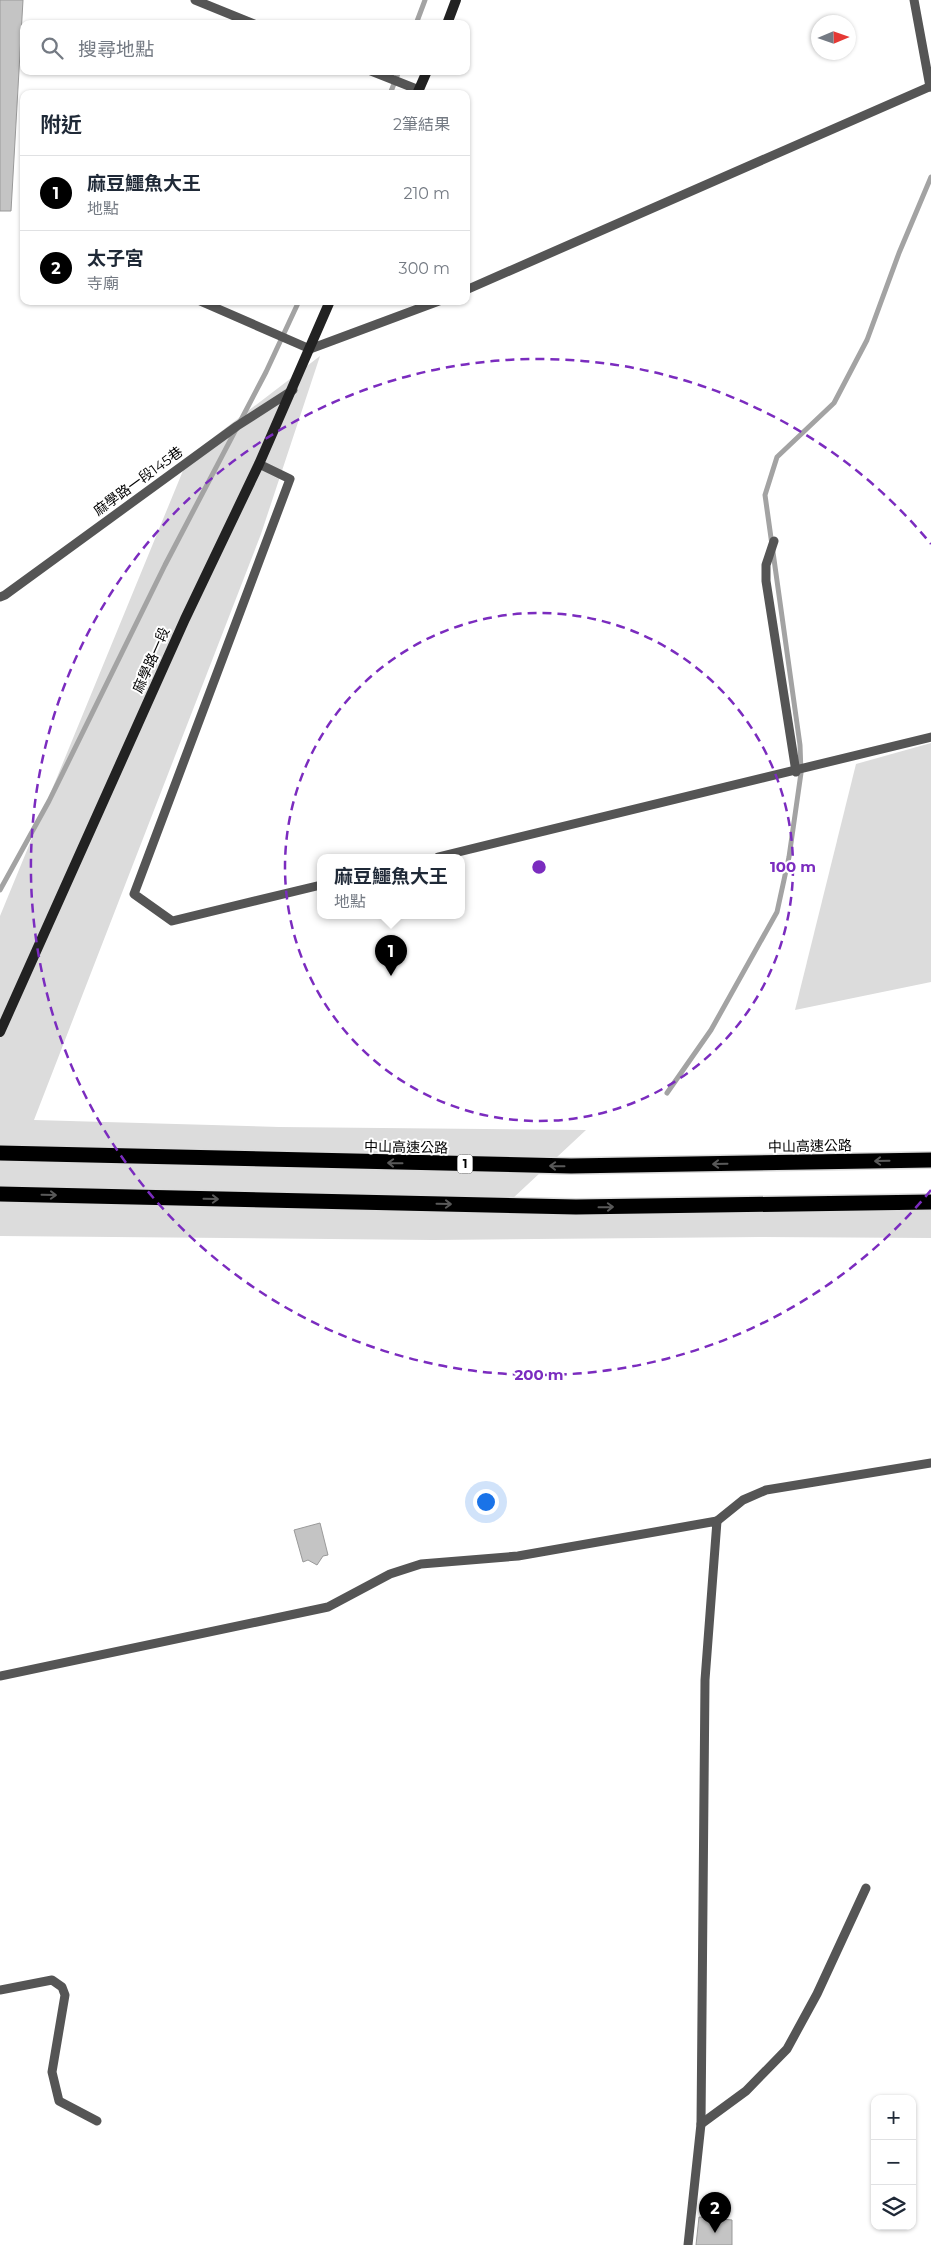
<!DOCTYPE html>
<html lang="zh-TW">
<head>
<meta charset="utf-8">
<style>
  :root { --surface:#fff; --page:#f2f2f3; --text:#1f2937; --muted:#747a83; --line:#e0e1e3; --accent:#000 }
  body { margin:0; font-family:Montserrat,"Noto Sans TC",sans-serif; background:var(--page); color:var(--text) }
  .controls { position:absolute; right:15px; bottom:15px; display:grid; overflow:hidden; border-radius:10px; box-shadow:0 1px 4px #0004 }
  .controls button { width:45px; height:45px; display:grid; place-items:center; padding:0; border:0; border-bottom:1px solid var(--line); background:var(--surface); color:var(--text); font:25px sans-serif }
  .compass { position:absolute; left:811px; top:15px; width:45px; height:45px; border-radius:50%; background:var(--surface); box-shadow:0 1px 4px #0004; rotate:88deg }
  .you { position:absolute; left:485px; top:1501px; width:18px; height:18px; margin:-12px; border:4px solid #fff; border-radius:50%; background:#1a73e8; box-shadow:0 0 0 8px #1a73e833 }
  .badge { display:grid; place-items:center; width:32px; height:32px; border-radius:50%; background:var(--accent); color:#fff; font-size:16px; font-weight:700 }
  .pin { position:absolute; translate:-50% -41px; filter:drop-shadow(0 1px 2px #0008) }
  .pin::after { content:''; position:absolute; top:26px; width:18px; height:15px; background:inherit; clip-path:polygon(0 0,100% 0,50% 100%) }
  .popup { position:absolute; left:317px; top:854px; width:148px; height:65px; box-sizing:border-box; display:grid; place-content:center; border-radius:10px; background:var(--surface); filter:drop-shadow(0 1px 4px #0005); font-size:16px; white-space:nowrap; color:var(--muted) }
  .popup b { font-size:19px; color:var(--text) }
  .popup::after { content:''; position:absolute; left:50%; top:100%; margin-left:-10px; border:10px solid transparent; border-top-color:var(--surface) }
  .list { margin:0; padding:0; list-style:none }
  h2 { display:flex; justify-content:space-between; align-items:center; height:65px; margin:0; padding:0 20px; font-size:21px }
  h2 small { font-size:16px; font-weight:400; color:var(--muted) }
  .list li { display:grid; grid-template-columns:32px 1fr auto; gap:15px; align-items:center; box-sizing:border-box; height:75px; padding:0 20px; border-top:1px solid var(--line) }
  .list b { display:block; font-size:19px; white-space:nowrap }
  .list p { margin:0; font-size:16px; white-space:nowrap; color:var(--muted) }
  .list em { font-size:16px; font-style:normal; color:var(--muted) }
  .icon { flex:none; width:28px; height:28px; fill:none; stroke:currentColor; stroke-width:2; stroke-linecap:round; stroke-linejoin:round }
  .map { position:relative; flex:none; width:931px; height:2245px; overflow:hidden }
  .search { position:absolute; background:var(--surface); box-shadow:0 1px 4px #0004; left:20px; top:20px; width:450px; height:55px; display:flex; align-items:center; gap:12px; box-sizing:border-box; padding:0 18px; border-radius:10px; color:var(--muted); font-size:19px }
  .panel { position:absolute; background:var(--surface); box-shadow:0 1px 4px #0004; left:20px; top:90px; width:450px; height:215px; border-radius:10px }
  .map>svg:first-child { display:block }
  .green { fill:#dcdcdc }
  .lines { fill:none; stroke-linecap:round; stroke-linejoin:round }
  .stream { stroke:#a3a3a3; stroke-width:5 }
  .building { fill:#c4c4c4; stroke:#999 }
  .motorway-casing { stroke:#dbdbdb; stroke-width:18 }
  .service { stroke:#555; stroke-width:9 }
  .secondary { stroke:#222; stroke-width:10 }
  .motorway { stroke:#000; stroke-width:15 }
  .oneway { stroke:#595959 }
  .ring { fill:none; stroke:#7b2cbf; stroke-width:2.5; stroke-dasharray:9 6 }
  .labels { text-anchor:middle; stroke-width:4; stroke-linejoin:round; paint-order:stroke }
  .shield { fill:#fff; stroke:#4c4c4c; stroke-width:1 }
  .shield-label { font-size:12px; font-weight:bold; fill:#000 }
  .street-label { font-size:14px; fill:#000; stroke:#fff }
  .centre { fill:#7b2cbf; stroke:#fff; stroke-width:2.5 }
  .ring-label { font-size:15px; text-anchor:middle; font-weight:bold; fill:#7b2cbf; stroke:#fff; stroke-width:4; stroke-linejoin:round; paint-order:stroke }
</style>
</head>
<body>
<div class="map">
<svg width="931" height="2245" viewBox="0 0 931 2245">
  <rect width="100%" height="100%" fill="#fff"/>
  <g class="green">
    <path d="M320 356 261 534 34 1120 279 1127 586 1130 498 1212 931 1211V1238L760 1237 433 1240 0 1236V916L189 456Z"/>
    <path d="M931 743V982L795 1010 856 764Z"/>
  </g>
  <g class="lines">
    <g class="stream">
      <path d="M416 24 425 0"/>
      <path d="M390 94 399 71"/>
      <path d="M0 890 49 801 165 565 266 372 299 301"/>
      <path d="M667 1093 711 1030 777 912 789 857 801 773 800 745 765 495 777 457 834 403 867 340 899 253 931 177"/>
    </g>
  </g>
  <g class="building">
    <path d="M0 0H23L11 211H0Z"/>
    <path d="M320 1523 328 1555 323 1556 317 1565 308 1560 303 1562 294 1530Z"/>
    <path d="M699 2217 732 2220V2245H696Z"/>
  </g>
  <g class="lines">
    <g class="motorway-casing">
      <g id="motorway">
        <path d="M0 1153 571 1166 931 1160"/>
        <path d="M0 1194 576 1207 931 1202"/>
      </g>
    </g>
    <g class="service">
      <path d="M195 0 254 24"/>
      <path d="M914 0 930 87"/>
      <path d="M371 71 419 90"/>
      <path d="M466 290 931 86"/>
      <path d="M200 301 310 349 439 301"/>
      <path d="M259 464 290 479 134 894 172 921 321 885"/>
      <path d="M774 541 766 565V581L796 772"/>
      <path d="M0 597 5 595 237 426 293 390"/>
      <path d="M438 857 931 737"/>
      <path d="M717 1521 743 1500 766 1490 931 1463"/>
      <path d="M0 1676 328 1607 390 1574 421 1564 518 1556 717 1521 705 1680 701 2124 688 2245"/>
      <path d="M0 1990 52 1980 62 1987 65 1995 52 2072 59 2101 97 2121"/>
      <path d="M701 2124 746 2091 787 2049 817 1994 866 1888"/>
    </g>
    <g class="secondary">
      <path d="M447 24 456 0"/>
      <path d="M417 94 427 71"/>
      <path d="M0 1032 185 619 259 464 330 301"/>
    </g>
    <use href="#motorway" class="motorway"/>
  </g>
  <defs><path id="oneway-shaft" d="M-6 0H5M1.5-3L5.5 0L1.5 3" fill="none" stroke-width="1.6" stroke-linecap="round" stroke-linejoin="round" transform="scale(1.25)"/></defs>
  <g class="oneway">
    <use href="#oneway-shaft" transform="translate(882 1161) rotate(179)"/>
    <use href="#oneway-shaft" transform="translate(395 1163) rotate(-179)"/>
    <use href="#oneway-shaft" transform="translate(720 1164) rotate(179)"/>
    <use href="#oneway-shaft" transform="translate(557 1166) rotate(-179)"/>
    <use href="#oneway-shaft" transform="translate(49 1195) rotate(1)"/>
    <use href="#oneway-shaft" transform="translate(211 1199) rotate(1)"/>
    <use href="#oneway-shaft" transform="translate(444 1204) rotate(1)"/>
    <use href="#oneway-shaft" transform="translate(606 1207) rotate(-1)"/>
  </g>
  <g class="ring">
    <circle cx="539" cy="867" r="254"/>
    <path d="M931 1190A508 508 0 1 1 931 544"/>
  </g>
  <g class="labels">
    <rect class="shield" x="457.5" y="1154.5" width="15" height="19" rx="4"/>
    <g class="shield-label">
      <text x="465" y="1168">1</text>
    </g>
    <g class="street-label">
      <text transform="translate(138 481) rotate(-36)" y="5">麻學路一段145巷</text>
      <text transform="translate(151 660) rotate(-66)" y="5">麻學路一段</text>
      <text transform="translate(810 1146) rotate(-1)" y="5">中山高速公路</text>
      <text transform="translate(406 1147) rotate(1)" y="5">中山高速公路</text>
    </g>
  </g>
  <circle cx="539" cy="867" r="8" class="centre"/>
  <g class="ring-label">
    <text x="793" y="872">100 m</text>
    <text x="539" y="1380">200 m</text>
  </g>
</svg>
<div class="controls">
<button>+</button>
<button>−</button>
<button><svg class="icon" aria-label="layers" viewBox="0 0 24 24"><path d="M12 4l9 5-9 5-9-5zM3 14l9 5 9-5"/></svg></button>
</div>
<svg class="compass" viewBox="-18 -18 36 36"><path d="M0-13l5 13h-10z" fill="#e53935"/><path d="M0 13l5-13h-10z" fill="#747a83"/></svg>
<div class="you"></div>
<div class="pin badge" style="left:391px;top:976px">1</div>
<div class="popup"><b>麻豆鱷魚大王</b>地點</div>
<div class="pin badge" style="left:715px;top:2233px">2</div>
<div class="search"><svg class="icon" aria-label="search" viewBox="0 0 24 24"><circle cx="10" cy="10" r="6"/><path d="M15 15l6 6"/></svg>搜尋地點</div>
<section class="panel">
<h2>附近<small>2筆結果</small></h2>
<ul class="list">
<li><span class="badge">1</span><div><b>麻豆鱷魚大王</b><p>地點</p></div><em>210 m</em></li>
<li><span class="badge">2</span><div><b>太子宮</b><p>寺廟</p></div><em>300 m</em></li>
</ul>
</section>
</div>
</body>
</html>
